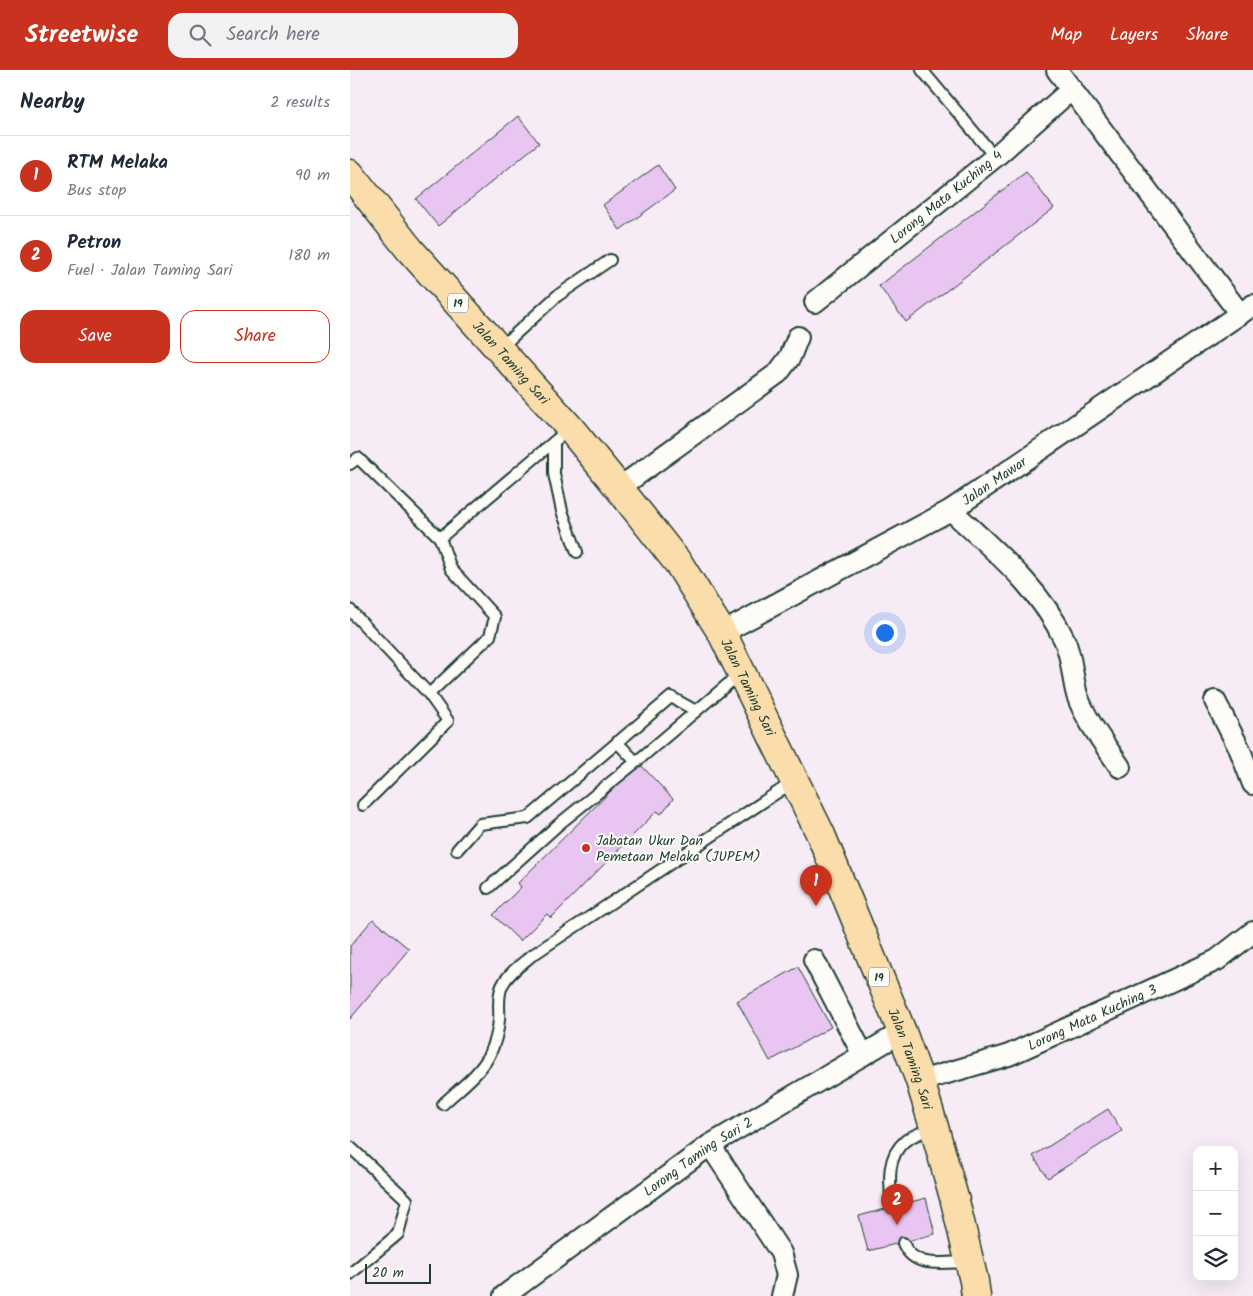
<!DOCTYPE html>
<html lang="en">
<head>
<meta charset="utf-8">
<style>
  :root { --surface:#fff; --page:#f2f2f3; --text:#1f2937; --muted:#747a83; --line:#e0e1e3; --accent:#c8321e }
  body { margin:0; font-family:Kalam,sans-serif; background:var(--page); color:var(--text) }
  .controls { position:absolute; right:15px; bottom:15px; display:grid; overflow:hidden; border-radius:10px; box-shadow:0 5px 20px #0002 }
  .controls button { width:45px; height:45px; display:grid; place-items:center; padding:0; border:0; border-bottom:1px solid var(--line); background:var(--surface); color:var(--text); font:25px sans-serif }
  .scale { position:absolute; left:15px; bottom:12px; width:66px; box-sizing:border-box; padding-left:5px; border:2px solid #1f3d34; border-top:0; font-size:14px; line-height:18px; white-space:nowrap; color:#1f3d34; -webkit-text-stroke:4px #fdfcf7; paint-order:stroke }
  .you { position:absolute; left:534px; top:562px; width:18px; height:18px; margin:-12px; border:4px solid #fff; border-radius:50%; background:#1a73e8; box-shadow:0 0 0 8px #1a73e833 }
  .badge { display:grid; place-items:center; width:32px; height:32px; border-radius:50%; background:var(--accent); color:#fff; font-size:16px; font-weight:700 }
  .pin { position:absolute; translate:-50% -41px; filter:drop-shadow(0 1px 2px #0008) }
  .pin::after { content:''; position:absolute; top:26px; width:18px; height:15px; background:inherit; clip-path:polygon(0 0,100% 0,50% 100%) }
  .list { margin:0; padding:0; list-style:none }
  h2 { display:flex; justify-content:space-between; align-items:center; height:65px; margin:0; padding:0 20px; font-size:21px }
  h2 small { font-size:16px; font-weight:400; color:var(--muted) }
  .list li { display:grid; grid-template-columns:32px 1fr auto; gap:15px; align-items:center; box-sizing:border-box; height:80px; padding:0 20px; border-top:1px solid var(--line) }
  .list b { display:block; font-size:19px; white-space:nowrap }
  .list p { margin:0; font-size:16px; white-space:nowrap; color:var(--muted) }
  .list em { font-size:16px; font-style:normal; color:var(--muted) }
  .actions { display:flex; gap:10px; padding:15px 20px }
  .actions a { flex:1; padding:11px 0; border:1px solid var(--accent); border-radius:15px; text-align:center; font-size:18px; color:var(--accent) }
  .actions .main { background:var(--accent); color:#fff }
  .icon { flex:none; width:28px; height:28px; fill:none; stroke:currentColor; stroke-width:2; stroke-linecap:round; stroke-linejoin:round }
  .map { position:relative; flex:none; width:903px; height:1226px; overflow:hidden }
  header { display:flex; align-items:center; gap:30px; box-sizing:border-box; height:70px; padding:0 25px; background:var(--accent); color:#fff }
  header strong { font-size:24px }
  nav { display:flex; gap:28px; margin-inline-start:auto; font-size:18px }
  .search { width:350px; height:45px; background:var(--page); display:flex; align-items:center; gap:12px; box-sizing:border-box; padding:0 18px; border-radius:15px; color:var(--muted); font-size:19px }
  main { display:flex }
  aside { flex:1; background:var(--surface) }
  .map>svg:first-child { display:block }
  .building { fill:#e9c6f1; stroke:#1f3d34 }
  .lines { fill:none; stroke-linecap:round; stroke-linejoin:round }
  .lane-casing { stroke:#1f3d34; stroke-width:14 }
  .street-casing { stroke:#1f3d34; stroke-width:24 }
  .primary-casing { stroke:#1f3d34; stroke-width:31 }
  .lane { stroke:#fdfcf7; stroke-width:10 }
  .street { stroke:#fdfcf7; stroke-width:20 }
  .primary { stroke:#faddab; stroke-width:28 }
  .poi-dot { fill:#c8321e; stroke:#fdfcf7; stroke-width:2 }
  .labels { text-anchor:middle; stroke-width:4; stroke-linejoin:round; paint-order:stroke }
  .shield { fill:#fdfcf7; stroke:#62766e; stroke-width:1 }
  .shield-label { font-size:12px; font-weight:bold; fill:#1f3d34 }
  .street-label { font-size:14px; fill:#1f3d34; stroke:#fdfcf7 }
  .poi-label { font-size:14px; fill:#1f3d34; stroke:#fdfcf7; text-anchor:start }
</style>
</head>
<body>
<header>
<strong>Streetwise</strong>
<div class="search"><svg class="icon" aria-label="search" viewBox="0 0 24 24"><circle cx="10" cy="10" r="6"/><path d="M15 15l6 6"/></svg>Search here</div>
<nav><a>Map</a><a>Layers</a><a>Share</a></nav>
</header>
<main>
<aside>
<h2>Nearby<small>2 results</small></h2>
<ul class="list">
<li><span class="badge">1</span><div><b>RTM Melaka</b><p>Bus stop</p></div><em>90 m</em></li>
<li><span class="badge">2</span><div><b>Petron</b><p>Fuel · Jalan Taming Sari</p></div><em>180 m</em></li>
</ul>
<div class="actions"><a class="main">Save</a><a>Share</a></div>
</aside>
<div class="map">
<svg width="903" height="1226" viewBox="0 0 903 1226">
  <rect width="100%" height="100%" fill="#f7ecf5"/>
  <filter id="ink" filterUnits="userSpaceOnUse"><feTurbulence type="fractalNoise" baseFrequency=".02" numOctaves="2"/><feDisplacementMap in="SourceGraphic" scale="10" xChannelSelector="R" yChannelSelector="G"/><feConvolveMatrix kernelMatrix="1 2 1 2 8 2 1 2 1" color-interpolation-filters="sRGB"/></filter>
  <g filter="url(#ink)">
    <g class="building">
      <path d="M168 46 189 73 88 156 66 129Z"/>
      <path d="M308 95 325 120 270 160 253 135Z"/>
      <path d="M676 102 704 138 556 252 529 216Z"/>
      <path d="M289 693 323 729 311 744 307 741 201 848 197 844 170 871 143 845 171 817 168 813Z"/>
      <path d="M23 849 59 879 0 949V876Z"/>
      <path d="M448 897 481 957 420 991 387 931Z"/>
      <path d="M758 1039 772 1061 698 1108 683 1086Z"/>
      <path d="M576 1128 585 1164 518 1181 509 1146Z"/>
    </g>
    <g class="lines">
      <g class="lane-casing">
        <g id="lane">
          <path d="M572 0 645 87"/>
          <path d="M150 278 207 226 260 190"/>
          <path d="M204 372V404L212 441 227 482"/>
          <path d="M0 394 8 388 90 468"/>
          <path d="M0 540 79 624"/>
          <path d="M267 672 286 692"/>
          <path d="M13 735 98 651 79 624 140 566 145 547 101 499 90 468 219 359"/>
          <path d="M107 780 130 754 178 748 321 627 346 641"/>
          <path d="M138 818 209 754 286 692 391 603"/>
          <path d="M93 1034C110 1018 130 1004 140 984 145 973 148 962 149 950 150 939 147 927 152 916 158 903 171 895 181 886L443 712"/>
          <path d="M0 1077 57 1130 48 1164 0 1204"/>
          <path d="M542 1137C540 1115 535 1088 555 1071 562 1065 575 1062 583 1057"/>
          <path d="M553 1173C564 1200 594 1192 619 1192"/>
        </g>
      </g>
      <g class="street-casing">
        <g id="street">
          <path d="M707 0 890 244"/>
          <path id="s1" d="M465 232 645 87 722 19"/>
          <path d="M269 418 428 303 440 287 448 267"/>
          <path d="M601 440C642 479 689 516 714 569 722 586 722 607 727 625 735 649 756 676 770 697"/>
          <path id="s2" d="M372 563 601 440 903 235"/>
          <path d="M865 631 890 680 903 714"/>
          <path d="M464 890 513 985"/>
          <path id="s3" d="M570 1011 659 985 867 890 903 862"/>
          <path d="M360 1075 431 1183 437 1205 432 1226"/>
          <path id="s4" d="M154 1226 360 1075 552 962"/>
        </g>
      </g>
      <g class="primary-casing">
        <g id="primary">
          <path id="s5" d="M0 104 60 180 220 358 269 418 329 494 372 563 471 765 552 962 570 1011 584 1057 605 1131 624 1211 626 1226"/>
        </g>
      </g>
      <use href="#lane" class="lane"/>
      <use href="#street" class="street"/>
      <use href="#primary" class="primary"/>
    </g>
  </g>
  <circle class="poi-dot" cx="236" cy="778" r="5"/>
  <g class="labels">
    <g class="shield">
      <rect x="98" y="223.5" width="20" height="19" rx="4"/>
      <rect x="519" y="897.5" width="20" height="19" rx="4"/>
    </g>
    <g class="shield-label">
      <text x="108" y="237">19</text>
      <text x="529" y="911">19</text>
    </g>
    <g class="street-label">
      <text dy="5" stroke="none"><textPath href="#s1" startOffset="168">Lorong Mata Kuching 4</textPath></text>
      <text dy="5" stroke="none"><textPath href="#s5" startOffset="248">Jalan Taming Sari</textPath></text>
      <text dy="5" stroke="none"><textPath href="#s2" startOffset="312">Jalan Mawar</textPath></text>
      <text dy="5" stroke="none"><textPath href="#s5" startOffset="652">Jalan Taming Sari</textPath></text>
      <text dy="5" stroke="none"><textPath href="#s3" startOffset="184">Lorong Mata Kuching 3</textPath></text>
      <text dy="5" stroke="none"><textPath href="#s5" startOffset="1058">Jalan Taming Sari</textPath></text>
      <text dy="5" stroke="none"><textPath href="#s4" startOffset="239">Lorong Taming Sari 2</textPath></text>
    </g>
    <g class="poi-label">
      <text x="246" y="775">Jabatan Ukur Dan<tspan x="246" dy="16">Pemetaan Melaka (JUPEM)</tspan></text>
    </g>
  </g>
</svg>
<div class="controls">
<button>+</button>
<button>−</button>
<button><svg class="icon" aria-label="layers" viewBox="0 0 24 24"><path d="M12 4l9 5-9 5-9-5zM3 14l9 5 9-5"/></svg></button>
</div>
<div class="scale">20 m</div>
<div class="you"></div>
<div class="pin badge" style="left:466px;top:836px">1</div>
<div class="pin badge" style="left:547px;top:1155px">2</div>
</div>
</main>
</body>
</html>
